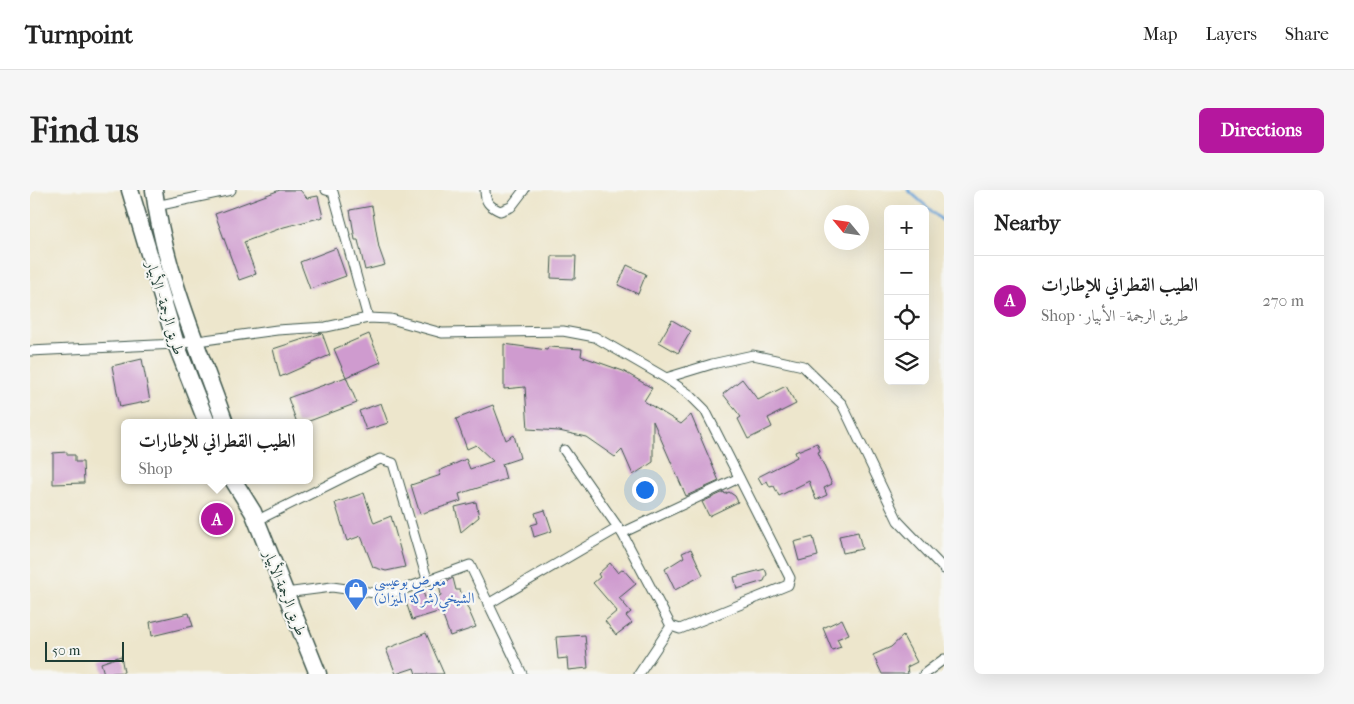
<!DOCTYPE html>
<html lang="en">
<head>
<meta charset="utf-8">
<style>
  :root { --surface:#fff; --page:#f6f6f6; --text:#222; --muted:#767676; --line:#e0e0e0; --accent:#b5179e }
  body { margin:0; font-family:"IM FELL French Canon",Amiri,serif; background:var(--page); color:var(--text) }
  .controls { position:absolute; right:15px; top:15px; display:grid; overflow:hidden; border-radius:8px; box-shadow:0 5px 20px #0002 }
  .controls button { width:45px; height:45px; display:grid; place-items:center; padding:0; border:0; border-bottom:1px solid var(--line); background:var(--surface); color:var(--text); font:25px sans-serif }
  .compass { position:absolute; left:794px; top:15px; width:45px; height:45px; border-radius:50%; background:var(--surface); box-shadow:0 5px 20px #0002; rotate:299deg }
  .scale { position:absolute; left:15px; bottom:12px; width:79px; box-sizing:border-box; padding-left:5px; border:2px solid #1f3d34; border-top:0; font-size:14px; line-height:18px; white-space:nowrap; color:#1f3d34; -webkit-text-stroke:4px #f6f6f2; paint-order:stroke }
  .you { position:absolute; left:614px; top:299px; width:18px; height:18px; margin:-12px; border:4px solid #fff; border-radius:50%; background:#1a73e8; box-shadow:0 0 0 8px #1a73e833 }
  .badge { display:grid; place-items:center; width:32px; height:32px; border-radius:50%; background:var(--accent); color:#fff; font-size:16px; font-weight:700 }
  .pin { position:absolute; translate:-50% -50%; border:2px solid #fff; box-shadow:0 1px 5px #0006 }
  .popup { position:absolute; left:91px; top:229px; width:192px; height:65px; box-sizing:border-box; display:grid; place-content:center; border-radius:8px; background:var(--surface); filter:drop-shadow(0 1px 4px #0005); font-size:16px; white-space:nowrap; color:var(--muted) }
  .popup b { font-size:19px; color:var(--text) }
  .popup::after { content:''; position:absolute; left:50%; top:100%; margin-left:-10px; border:10px solid transparent; border-top-color:var(--surface) }
  .list { margin:0; padding:0; list-style:none }
  h2 { display:flex; justify-content:space-between; align-items:center; height:65px; margin:0; padding:0 20px; font-size:21px }
  h2 small { font-size:16px; font-weight:400; color:var(--muted) }
  .list li { display:grid; grid-template-columns:32px 1fr auto; gap:15px; align-items:center; box-sizing:border-box; height:90px; padding:0 20px; border-top:1px solid var(--line) }
  .list b { display:block; font-size:19px; white-space:nowrap }
  .list p { margin:0; font-size:16px; white-space:nowrap; color:var(--muted) }
  .list em { font-size:16px; font-style:normal; color:var(--muted) }
  .icon { flex:none; width:28px; height:28px; fill:none; stroke:currentColor; stroke-width:2; stroke-linecap:round; stroke-linejoin:round }
  .map { position:relative; flex:none; width:914px; height:484px; overflow:hidden; border-radius:8px }
  header { display:flex; align-items:center; gap:30px; box-sizing:border-box; height:70px; padding:0 25px; background:var(--surface); border-bottom:1px solid var(--line) }
  header strong { font-size:24px }
  nav { display:flex; gap:28px; margin-inline-start:auto; font-size:18px }
  .intro { display:flex; align-items:center; justify-content:space-between; box-sizing:border-box; height:120px; padding:0 30px }
  h1 { margin:0; font-size:35px }
  .button { padding:12px 22px; border-radius:8px; background:var(--accent); color:#fff; font-size:18px; font-weight:700 }
  main { display:flex; gap:30px; padding:0 30px }
  aside { flex:1; background:var(--surface); border-radius:8px; box-shadow:0 5px 20px #0002 }
  .map>svg:first-child { display:block }
  .lines { fill:none; stroke-linecap:round; stroke-linejoin:round }
  .stream { stroke:#6aa5da; stroke-width:3 }
  .building { fill:#cf9bcf }
  .street-casing { stroke:#3e564b; stroke-width:11 }
  .highway-casing { stroke:#3e564b; stroke-width:19 }
  .street { stroke:#fff; stroke-width:9 }
  .highway { stroke:#fff; stroke-width:16 }
  .labels { text-anchor:middle; stroke-width:4.5; stroke-linejoin:round; paint-order:stroke }
  .street-label { font-size:15px; fill:#1f3d34; stroke:#f6f6f2 }
  .shop-label { font-size:15px; fill:#366cbe; stroke:#f6f6f2; text-anchor:start }
</style>
</head>
<body>
<header>
<strong>Turnpoint</strong>
<nav><a>Map</a><a>Layers</a><a>Share</a></nav>
</header>
<div class="intro"><h1>Find us</h1><a class="button">Directions</a></div>
<main>
<div class="map">
<svg width="914" height="484" viewBox="0 0 914 484">
  <rect width="100%" height="100%" fill="#f6f6f2"/>
  <filter id="ink" filterUnits="userSpaceOnUse"><feTurbulence type="fractalNoise" baseFrequency=".02" numOctaves="2"/><feDisplacementMap in="SourceGraphic" scale="10" xChannelSelector="R" yChannelSelector="G"/><feConvolveMatrix kernelMatrix="1 2 1 2 8 2 1 2 1" color-interpolation-filters="sRGB"/></filter>
  <filter id="wash" filterUnits="userSpaceOnUse"><feTurbulence type="fractalNoise" baseFrequency=".0096" numOctaves="4" result="noise"/><feDisplacementMap in="SourceGraphic" scale="20" xChannelSelector="R" yChannelSelector="G"/><feGaussianBlur stdDeviation="1.12" result="paint"/><feColorMatrix in="noise" values="0 0 0 0 0 0 0 0 0 0 0 0 0 0 0 0 0 1.4 0 .05"/><feComposite in="paint" operator="in"/></filter>
  <g filter="url(#wash)">
    <rect width="100%" height="100%" fill="#ede6cc"/>
    <g class="lines">
      <path class="stream" d="M878 0 914 32"/>
    </g>
    <g id="blocks">
      <g class="building">
        <path d="M250 0H270L277 8 288 6 293 27 254 37 214 52 226 84 209 90 185 24Z"/>
        <path d="M342 16 349 58 355 75 335 80 328 50H325L320 20Z"/>
        <path d="M306 58 316 86 280 99 270 72Z"/>
        <path d="M522 66H546L545 89 521 88Z"/>
        <path d="M597 75 616 84 608 104 588 95Z"/>
        <path d="M642 130 661 141 648 163 629 152Z"/>
        <path d="M292 143 300 165 250 187 243 159Z"/>
        <path d="M339 144 351 172 316 187 304 159Z"/>
        <path d="M474 154 517 160 518 157 552 159 551 166 593 181 622 198 614 211 651 234 661 225 689 291 656 306 623 231V272L603 285 592 260 585 267 556 247 529 241 498 239 495 197 474 199Z"/>
        <path d="M112 169 120 211 90 217 82 176Z"/>
        <path d="M316 187 327 213 274 233H267L258 208Z"/>
        <path d="M712 189 728 210 756 196 766 214 738 228 742 237 718 249 708 229 711 227 693 204Z"/>
        <path d="M351 213 358 233 336 240 329 221Z"/>
        <path d="M463 215 476 250 484 245 490 268 472 274 476 289 429 304 431 311 390 324 381 295 411 285 409 281 436 269 440 279 463 271 446 255 437 259 426 229Z"/>
        <path d="M787 253 790 261 788 262 802 294 794 298 797 305 786 310 779 291 749 306 744 296 740 297 737 291 732 294 728 287 767 267 765 262Z"/>
        <path d="M37 262V265H45V272H53L54 293 23 294V263Z"/>
        <path d="M694 302 695 304 699 302 705 306 708 312 679 326 672 312Z"/>
        <path d="M334 303 344 333 361 326 375 377 356 381 343 377 331 346 317 351 305 313Z"/>
        <path d="M446 312 449 327 431 342 425 317Z"/>
        <path d="M515 320 522 341 504 347 501 335 508 333 505 323Z"/>
        <path d="M828 342 832 359 813 363 809 346Z"/>
        <path d="M783 347 788 366 769 371 764 352Z"/>
        <path d="M661 359 673 385 645 400 635 379 654 367 652 363Z"/>
        <path d="M580 373 588 383 593 379 606 394 589 408 601 422 596 426 602 433 586 445 575 431 587 421 563 393 570 387 568 384Z"/>
        <path d="M735 379 737 384 734 391 707 399 704 387Z"/>
        <path d="M423 388 426 400H430L446 437 420 446 411 421 382 430 375 409 393 402 397 413 411 405 409 395Z"/>
        <path d="M159 423 163 436 122 446 120 432Z"/>
        <path d="M812 429 819 444 807 449 811 457 802 460 793 438Z"/>
        <path d="M396 443 414 484H386L384 478 366 484 356 459Z"/>
        <path d="M555 445 558 478 538 480 537 468 528 469 526 447Z"/>
        <path d="M873 446 887 472 877 477 878 484H852L843 465 861 457Z"/>
        <path d="M91 466 94 482 74 484 71 473Z"/>
      </g>
    </g>
  </g>
  <g filter="url(#ink)">
    <use href="#blocks" fill-opacity="0" stroke="#3e564b" stroke-width="1"/>
    <g class="lines">
      <g class="street-casing">
        <g id="street">
          <path d="M296 0 303 2 338 128"/>
          <path d="M455 0C455 12 459 16 470 21L481 17 494 0"/>
          <path d="M126 16 201 0"/>
          <path d="M0 161 146 154 247 140 296 137 338 128 361 129 412 143 533 141 565 147 636 188 660 205 675 220 760 388 758 395 650 439 641 436 592 343 534 260"/>
          <path d="M636 188 682 174 723 165 773 176 812 214 868 331 914 379"/>
          <path d="M226 331 350 269 363 273 397 389"/>
          <path d="M592 343 709 288"/>
          <path d="M255 403 302 397 352 404 366 402 440 375 492 484"/>
          <path d="M458 414 588 338"/>
          <path d="M609 484 641 436"/>
          <path d="M894 484 914 469"/>
        </g>
      </g>
      <g class="highway-casing">
        <g id="highway">
          <path d="M100 0 146 154 177 233"/>
          <path d="M124 0C134 80 168 157 195 233"/>
          <path d="M203 290 223 322 288 484"/>
        </g>
      </g>
      <use href="#street" class="street"/>
      <use href="#highway" class="highway"/>
    </g>
  </g>
  <defs>
    <g id="shop-pin" transform="scale(1.25)"><path d="M0 17L-7.5 6A9.5 9.5 0 1 1 7.5 6Z" fill="#3f7fe0" stroke="#f6f6f2"/><path d="M-5-2.5h2.3a2.7 3.5 0 0 1 5.4 0H5L5.5 6h-11ZM-1.5-2.5h3a1.5 2.3 0 0 0-3 0Z" fill="#fff"/></g>
  </defs>
  <g fill-rule="evenodd">
    <use href="#shop-pin" x="326" y="400"/>
  </g>
  <g class="labels">
    <g class="street-label">
      <text transform="translate(135 118) rotate(73)" y="5">طريق الرجمة - الأبيار</text>
      <text transform="translate(255 403) rotate(68)" y="5">طريق الرجمة-الأبيار</text>
    </g>
    <g class="shop-label">
      <text x="344" y="396">معرض بوعيسى<tspan x="344" dy="17">الشيخي(شركة الميزان)</tspan></text>
    </g>
  </g>
</svg>
<div class="controls">
<button>+</button>
<button>−</button>
<button><svg class="icon" aria-label="locate" viewBox="0 0 24 24"><circle cx="12" cy="12" r="6"/><path d="M12 2v4M12 18v4M2 12h4M18 12h4"/></svg></button>
<button><svg class="icon" aria-label="layers" viewBox="0 0 24 24"><path d="M12 4l9 5-9 5-9-5zM3 14l9 5 9-5"/></svg></button>
</div>
<svg class="compass" viewBox="-18 -18 36 36"><path d="M0-13l5 13h-10z" fill="#e53935"/><path d="M0 13l5-13h-10z" fill="#767676"/></svg>
<div class="scale">50 m</div>
<div class="you"></div>
<div class="pin badge" style="left:187px;top:329px">A</div>
<div class="popup"><b>الطيب القطراني للإطارات</b>Shop</div>
</div>
<aside>
<h2>Nearby<small></small></h2>
<ul class="list">
<li><span class="badge">A</span><div><b>الطيب القطراني للإطارات</b><p>Shop · طريق الرجمة - الأبيار</p></div><em>270 m</em></li>
</ul>
</aside>
</main>
</body>
</html>
